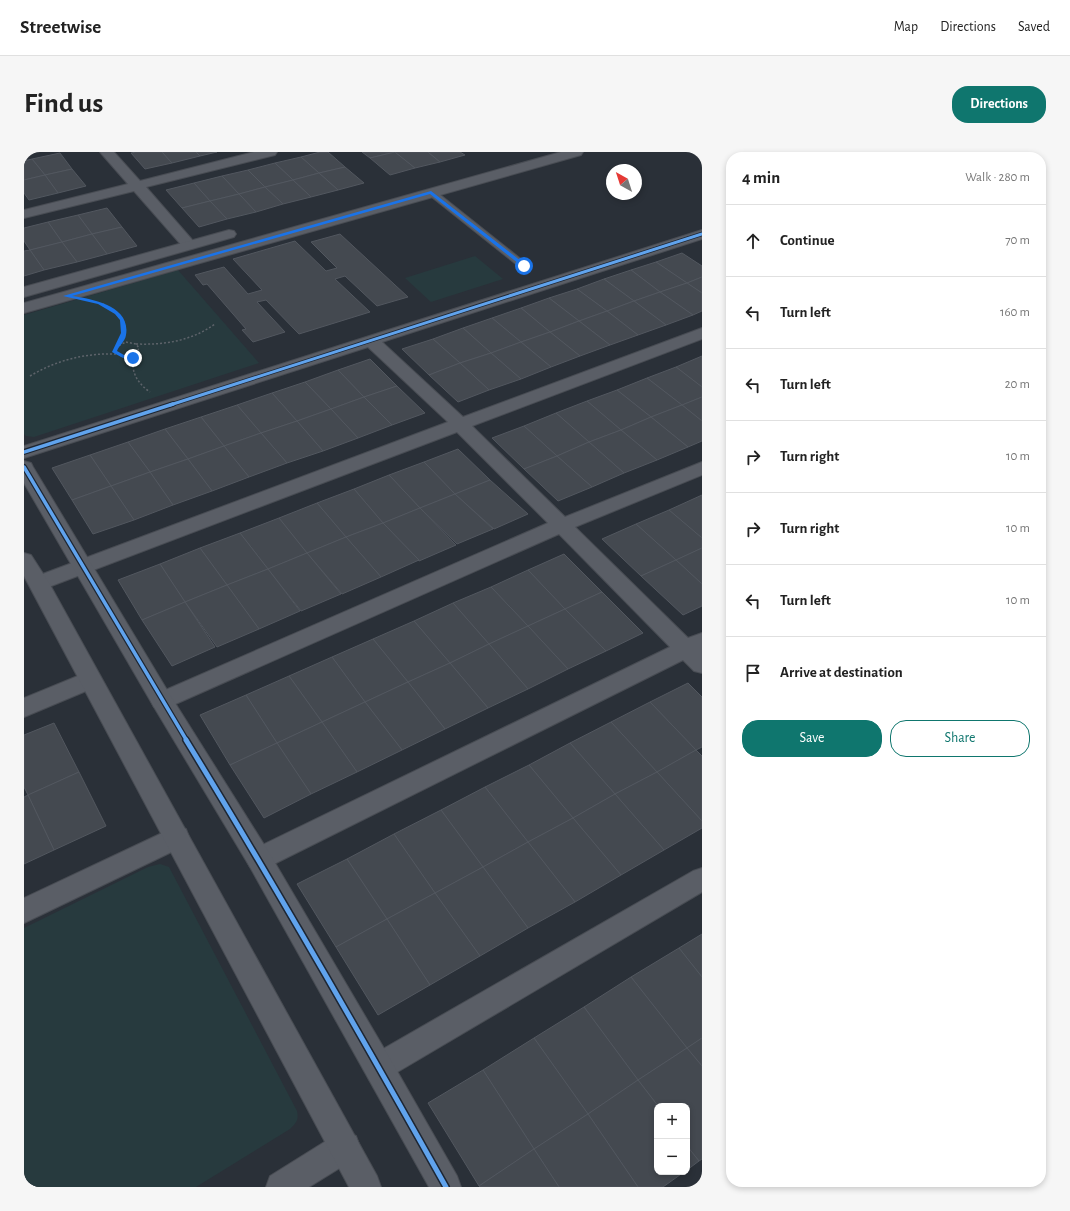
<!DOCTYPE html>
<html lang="en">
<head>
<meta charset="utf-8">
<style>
  :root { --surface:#fff; --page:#f6f6f6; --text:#222; --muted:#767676; --line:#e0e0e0; --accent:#0f766e }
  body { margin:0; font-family:"Alegreya Sans",sans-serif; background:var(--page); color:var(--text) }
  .controls { position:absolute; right:12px; bottom:12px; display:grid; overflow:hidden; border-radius:8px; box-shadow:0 2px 6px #0003 }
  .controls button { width:36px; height:36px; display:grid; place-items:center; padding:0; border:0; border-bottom:1px solid var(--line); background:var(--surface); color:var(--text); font:20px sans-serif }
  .compass { position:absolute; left:582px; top:12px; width:36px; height:36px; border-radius:50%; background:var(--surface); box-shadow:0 2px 6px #0003; rotate:321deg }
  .stop { position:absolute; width:12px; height:12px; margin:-9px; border:3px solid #1a73e8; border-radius:50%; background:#fff }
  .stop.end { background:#1a73e8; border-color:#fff; box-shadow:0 1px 4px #0008 }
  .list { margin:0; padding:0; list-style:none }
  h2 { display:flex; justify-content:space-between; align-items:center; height:52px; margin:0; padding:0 16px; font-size:17px }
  h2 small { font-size:13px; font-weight:400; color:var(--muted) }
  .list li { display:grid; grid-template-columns:26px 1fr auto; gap:12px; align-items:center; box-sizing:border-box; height:72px; padding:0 16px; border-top:1px solid var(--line) }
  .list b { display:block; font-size:15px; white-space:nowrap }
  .list em { font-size:13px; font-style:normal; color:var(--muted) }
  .actions { display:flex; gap:8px; padding:12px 16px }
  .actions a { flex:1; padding:9px 0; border:1px solid var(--accent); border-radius:16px; text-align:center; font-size:14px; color:var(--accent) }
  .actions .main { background:var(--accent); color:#fff }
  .icon { flex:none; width:22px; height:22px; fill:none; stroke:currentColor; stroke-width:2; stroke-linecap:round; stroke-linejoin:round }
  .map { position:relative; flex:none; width:678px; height:1035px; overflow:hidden; border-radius:16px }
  header { display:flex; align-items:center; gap:24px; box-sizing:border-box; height:56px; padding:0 20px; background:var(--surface); border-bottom:1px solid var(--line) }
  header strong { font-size:19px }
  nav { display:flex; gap:22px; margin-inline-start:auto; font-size:14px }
  .intro { display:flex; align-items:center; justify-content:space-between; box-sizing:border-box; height:96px; padding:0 24px }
  h1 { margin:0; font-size:28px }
  .button { padding:10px 18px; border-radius:16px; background:var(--accent); color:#fff; font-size:14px; font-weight:700 }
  main { display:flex; gap:24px; padding:0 24px }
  aside { flex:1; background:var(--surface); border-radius:16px; box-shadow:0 2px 6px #0003 }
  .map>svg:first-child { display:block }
  .green { fill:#273a3e }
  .building { fill:#444950; stroke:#52575f }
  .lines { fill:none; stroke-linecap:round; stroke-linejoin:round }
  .service-casing { stroke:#484c53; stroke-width:2 }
  .minor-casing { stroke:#484c53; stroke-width:2 }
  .tertiary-casing { stroke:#484c53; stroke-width:2 }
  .path { stroke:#5d636a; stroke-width:1.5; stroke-dasharray:2 2; stroke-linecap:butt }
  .service { fill:#5a5e66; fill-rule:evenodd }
  .minor { fill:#5a5e66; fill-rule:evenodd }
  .tertiary { fill:#5a5e66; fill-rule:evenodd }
  .cycleway-far2-casing { stroke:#1d2633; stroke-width:4.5 }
  .cycleway-far1-casing { stroke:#1d2633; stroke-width:6 }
  .cycleway-casing { stroke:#1d2633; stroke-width:8 }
  .cycleway-far2 { stroke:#60a3ed; stroke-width:3 }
  .cycleway-far1 { stroke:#60a3ed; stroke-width:3.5 }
  .cycleway { stroke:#60a3ed; stroke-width:5 }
  .route { fill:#1a73e8 }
</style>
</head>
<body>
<header>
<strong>Streetwise</strong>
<nav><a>Map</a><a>Directions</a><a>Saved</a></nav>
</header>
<div class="intro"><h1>Find us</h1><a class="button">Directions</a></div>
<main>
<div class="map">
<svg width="678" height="1035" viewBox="0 0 678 1035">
  <rect width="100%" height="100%" fill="#2a3038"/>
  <g class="green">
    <path d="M451 104 479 127 407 150 381 126Z"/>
    <path d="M154 118 235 211 10 285 2 284 0 282V163Z"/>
    <path d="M136 712 145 715 273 959C275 968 272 971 266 977L172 1035H0V776L124 715Z"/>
  </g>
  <g class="building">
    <path d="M112 0H138L148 11 121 17 107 1Z"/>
    <path d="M138 0H172L176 4 148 11Z"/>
    <path d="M172 0H193L176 4Z"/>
    <path d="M296 0H304L321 15 295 21 277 5Z"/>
    <path d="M338 0H371L346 6Z"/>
    <path d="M371 0 391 16 366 23 346 6Z"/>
    <path d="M371 0H404L416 10 391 16Z"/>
    <path d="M404 0H436L441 3 416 10Z"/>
    <path d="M36 1 48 17 21 23 8 7Z"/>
    <path d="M277 5 295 21 269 28 251 11Z"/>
    <path d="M8 7 21 23 0 28V9Z"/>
    <path d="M251 11 269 28 241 35 224 18Z"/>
    <path d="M321 15 340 31 314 38 295 21Z"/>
    <path d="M48 17 62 34 34 41 21 23Z"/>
    <path d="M224 18 241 35 215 42 198 24Z"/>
    <path d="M295 21 314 38 287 45 269 28Z"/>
    <path d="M21 23 34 41 5 48 0 41V28Z"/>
    <path d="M198 24 215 42 186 49 170 31Z"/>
    <path d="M269 28 287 45 259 52 241 35Z"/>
    <path d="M170 31 186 49 158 56 142 38Z"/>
    <path d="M241 35 259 52 232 60 215 42Z"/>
    <path d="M215 42 232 60 203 67 186 49Z"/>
    <path d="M186 49 203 67 175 75 158 56Z"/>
    <path d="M83 56 98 75 68 82 54 63Z"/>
    <path d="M54 63 68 82 38 90 24 70Z"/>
    <path d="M24 70 38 90 6 98 0 89V76Z"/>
    <path d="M98 75 113 94 83 102 68 82Z"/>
    <path d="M68 82 83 102 53 110 38 90Z"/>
    <path d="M316 82 384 145 353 154 321 124 311 127 346 160 275 182 242 148 233 150 261 180 229 190 218 178 222 177 183 132 179 133 171 123 200 115 224 142 238 138 209 107 271 89 302 119 313 116 287 90Z"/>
    <path d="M38 90 53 110 20 118 6 98Z"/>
    <path d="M6 98 20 118 0 124V99Z"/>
    <path d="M658 101 678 114V125L663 131 632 110Z"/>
    <path d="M632 110 663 131 636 140 607 118Z"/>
    <path d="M607 118 636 140 610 149 580 127Z"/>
    <path d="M678 125V141L663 131Z"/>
    <path d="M580 127 610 149 583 159 553 137Z"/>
    <path d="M663 131 678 141V159L669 163 636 140Z"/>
    <path d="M553 137 583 159 555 169 525 146Z"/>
    <path d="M636 140 669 163 642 173 610 149Z"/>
    <path d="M525 146 555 169 526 180 497 156Z"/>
    <path d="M610 149 642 173 614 183 583 159Z"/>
    <path d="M497 156 526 180 497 190 468 166Z"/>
    <path d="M583 159 614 183 586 193 555 169Z"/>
    <path d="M468 166 497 190 467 201 439 176Z"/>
    <path d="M555 169 586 193 556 204 526 180Z"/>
    <path d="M439 176 467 201 436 211 409 187Z"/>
    <path d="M526 180 556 204 527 215 497 190Z"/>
    <path d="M409 187 436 211 405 223 378 197Z"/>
    <path d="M497 190 527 215 497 227 467 201Z"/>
    <path d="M467 201 497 227 465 238 436 211Z"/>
    <path d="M678 204V235L652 215Z"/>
    <path d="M346 207 373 234 340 245 314 218Z"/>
    <path d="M436 211 465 238 434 250 405 223Z"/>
    <path d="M652 215 678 235V245L658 253 623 226Z"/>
    <path d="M314 218 340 245 307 257 281 230Z"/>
    <path d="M623 226 658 253 627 265 593 238Z"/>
    <path d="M281 230 307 257 273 269 248 241Z"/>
    <path d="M373 234 401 261 368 273 340 245Z"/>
    <path d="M593 238 627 265 597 278 563 249Z"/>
    <path d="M248 241 273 269 237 281 213 253Z"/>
    <path d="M340 245 368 273 334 286 307 257Z"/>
    <path d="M678 245V269L658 253Z"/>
    <path d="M563 249 597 278 565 290 532 261Z"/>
    <path d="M213 253 237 281 200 294 177 265Z"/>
    <path d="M658 253 678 269V289L664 295 627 265Z"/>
    <path d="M307 257 334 286 299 299 273 269Z"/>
    <path d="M532 261 565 290 533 304 500 274Z"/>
    <path d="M177 265 200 294 164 307 141 277Z"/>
    <path d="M627 265 664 295 633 308 597 278Z"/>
    <path d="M273 269 299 299 263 311 237 281Z"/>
    <path d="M500 274 533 304 500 317 468 286Z"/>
    <path d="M141 277 164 307 126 320 104 290Z"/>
    <path d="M597 278 633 308 600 321 565 290Z"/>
    <path d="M237 281 263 311 225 325 200 294Z"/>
    <path d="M104 290 126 320 87 334 66 303Z"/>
    <path d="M565 290 600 321 568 335 533 304Z"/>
    <path d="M200 294 225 325 188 339 164 307Z"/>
    <path d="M434 297 466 328 431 342 400 310Z"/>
    <path d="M66 303 87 334 48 348 28 316Z"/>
    <path d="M533 304 568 335 534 349 500 317Z"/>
    <path d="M164 307 188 339 149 353 126 320Z"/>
    <path d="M400 310 431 342 396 356 365 323Z"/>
    <path d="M126 320 149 353 110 368 87 334Z"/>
    <path d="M365 323 396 356 359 371 330 337Z"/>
    <path d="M466 328 504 362 470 377 431 342Z"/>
    <path d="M87 334 110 368 69 382 48 348Z"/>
    <path d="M330 337 359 371 322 385 293 351Z"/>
    <path d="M431 342 469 377 433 392 396 356Z"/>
    <path d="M678 343V386L645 358Z"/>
    <path d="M293 351 322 385 283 401 255 366Z"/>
    <path d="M396 356 432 393 395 409 359 371Z"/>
    <path d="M645 358 678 386V396L652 408 612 372Z"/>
    <path d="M255 366 283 401 244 417 216 381Z"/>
    <path d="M359 371 395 408 357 425 322 385Z"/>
    <path d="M612 372 652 408 617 424 578 387Z"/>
    <path d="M216 381 244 417 203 433 176 396Z"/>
    <path d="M322 385 357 425 318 442 283 401Z"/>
    <path d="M176 396 203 433 161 450 136 412Z"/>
    <path d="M678 396V432L652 408Z"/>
    <path d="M283 401 317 442 277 459 244 417Z"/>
    <path d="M540 402 578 440 541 457 504 418Z"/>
    <path d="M652 408 678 432V454L659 463 617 424Z"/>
    <path d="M136 412 161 450 118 468 94 428Z"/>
    <path d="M244 417 276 459 235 477 203 433Z"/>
    <path d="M504 418 541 457 504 474 467 435Z"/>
    <path d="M203 433 235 477 193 495 161 450Z"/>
    <path d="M467 435 504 474 465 492 429 451Z"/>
    <path d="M578 440 619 481 582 499 541 457Z"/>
    <path d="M161 450 191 495 148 514 118 468Z"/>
    <path d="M429 451 465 492 426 511 390 469Z"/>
    <path d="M541 457 582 499 544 517 504 474Z"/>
    <path d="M390 469 426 511 384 530 349 487Z"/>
    <path d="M504 474 544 517 504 537 465 492Z"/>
    <path d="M349 487 384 530 341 550 308 505Z"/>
    <path d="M465 492 504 537 464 556 426 511Z"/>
    <path d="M308 505 341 550 298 570 265 524Z"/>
    <path d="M426 511 464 556 421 577 384 530Z"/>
    <path d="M265 524 298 570 253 591 222 543Z"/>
    <path d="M384 530 421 577 378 598 341 550Z"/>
    <path d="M664 531 678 545V595L672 598 626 550Z"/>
    <path d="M222 543 253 591 206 613 176 563Z"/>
    <path d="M341 550 378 598 333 620 298 570Z"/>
    <path d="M626 550 672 598 633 620 587 570Z"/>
    <path d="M298 570 333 620 287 642 253 591Z"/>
    <path d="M587 570 633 620 591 642 546 591Z"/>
    <path d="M30 571 55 620 4 643 0 635V583Z"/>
    <path d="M253 591 287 642 240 666 206 613Z"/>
    <path d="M546 591 591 642 549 666 505 613Z"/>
    <path d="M672 598 678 604V669L633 620Z"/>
    <path d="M505 613 549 666 504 690 461 635Z"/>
    <path d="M55 620 82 674 30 698 4 643Z"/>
    <path d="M633 620 678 669V676L640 698 591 642Z"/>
    <path d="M461 635 504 690 459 715 417 658Z"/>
    <path d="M591 642 640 698 597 723 549 666Z"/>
    <path d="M4 643 30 698 0 712V645Z"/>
    <path d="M417 658 459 715 411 741 370 682Z"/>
    <path d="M549 666 597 723 551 750 504 690Z"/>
    <path d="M370 682 411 741 363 767 323 707Z"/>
    <path d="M504 690 551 750 504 776 459 715Z"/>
    <path d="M323 707 363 767 312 795 273 732Z"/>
    <path d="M459 715 504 776 456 804 411 741Z"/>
    <path d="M411 741 456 804 406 833 363 767Z"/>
    <path d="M363 767 406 833 354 863 312 795Z"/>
    <path d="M678 782V825L655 796Z"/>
    <path d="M655 796 678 825V886L663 896 607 825Z"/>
    <path d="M607 825 663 896 614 928 560 855Z"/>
    <path d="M560 855 614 928 564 962 510 886Z"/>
    <path d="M510 886 564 962 510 997 459 918Z"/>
    <path d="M678 886V914L663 896Z"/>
    <path d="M663 896 678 914V1007L675 1009 663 994V954H634L614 928Z"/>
    <path d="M459 918 510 997 455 1034 404 951Z"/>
    <path d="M614 928 634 954 633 1020H660L639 1035H614L564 962Z"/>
    <path d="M564 962 614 1035H535L510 997Z"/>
    <path d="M663 994 675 1009 663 1018Z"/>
    <path d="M510 997 535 1035H456L455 1034Z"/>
  </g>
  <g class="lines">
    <g class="service-casing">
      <path id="service" d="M404 38H410L503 112 504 114 503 116H497L404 42Z"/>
    </g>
    <g class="minor-casing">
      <g id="minor">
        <path d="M76 0H90L116 29 230 0H253L251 3 122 35 170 90 172 93 170 96 165 97 160 96 110 39 0 66V58L104 32Z"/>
        <path d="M678 78V87L358 190 439 265 678 176V187L448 274 541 365 678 310V323L551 375 664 486 678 481V521L670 519 659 508 244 715 235 718 226 715 222 707 226 699 646 495 535 382 138 558 130 555 127 549 130 543 524 371 433 280 22 436 15 438 8 436 5 431 8 426 424 270 344 195 0 306V294Z"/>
        <path d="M66 519 74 522 77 528 74 534 0 565V546Z"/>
        <path d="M153 674 162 677 165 685 162 693 0 771V746Z"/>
        <path d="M678 716V740L365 925 355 929 345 925 341 915 345 905 669 719Z"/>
        <path d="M321 980 332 984 336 995 332 1006 285 1035H242L246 1024 310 984Z"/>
      </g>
    </g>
    <g class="tertiary-casing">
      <g id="tertiary">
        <path d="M537 0H559L557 3 0 161V151Z"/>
        <path d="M205 78 210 79 212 82 210 85 0 145V135Z"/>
        <path d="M0 309 7 311 9 315 146 543 244 699 365 905 433 1024 437 1035H405L226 715 130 555 0 331Z"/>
        <path d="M0 401 7 403 25 431 353 1024 357 1035H325L0 424Z"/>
      </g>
    </g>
    <g class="path">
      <path d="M79 152C96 162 105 173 95 193"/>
      <path d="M102 190 112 192 115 196 113 200C105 205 98 206 91 200L92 195Z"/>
      <path d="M112 192C141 193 167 189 191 172"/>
      <path d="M111 202C105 218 113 231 126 240"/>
      <path d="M6 224C33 208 61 201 92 202"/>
    </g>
    <use href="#service" class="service"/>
    <use href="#minor" class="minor"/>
    <use href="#tertiary" class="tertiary"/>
    <g class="cycleway-far2-casing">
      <path id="cycleway-far2" d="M146 253 678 82"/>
    </g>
    <g class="cycleway-far1-casing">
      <g id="cycleway-far1">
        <path d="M0 300 149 252"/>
        <path d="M0 315 163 589"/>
      </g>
    </g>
    <g class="cycleway-casing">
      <path id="cycleway" d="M162 588C252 735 338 885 422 1035"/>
    </g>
    <use href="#cycleway-far2" class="cycleway-far2"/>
    <use href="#cycleway-far1" class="cycleway-far1"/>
    <use href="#cycleway" class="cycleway"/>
  </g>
  <path class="route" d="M407 39 502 113V115H499L406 42 48 144C69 147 107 154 102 183 101 190 95 193 93 199L100 203 113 201 110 207H107V204L99 206 88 200 97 181 96 168 91 162 74 152 39 144Z"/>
</svg>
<div class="controls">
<button>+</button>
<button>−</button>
</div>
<svg class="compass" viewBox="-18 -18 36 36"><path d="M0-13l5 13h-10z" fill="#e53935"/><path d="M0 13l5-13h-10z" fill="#767676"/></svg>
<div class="stop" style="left:500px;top:114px"></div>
<div class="stop end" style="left:109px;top:206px"></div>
</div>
<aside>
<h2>4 min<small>Walk · 280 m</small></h2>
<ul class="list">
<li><svg class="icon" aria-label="ahead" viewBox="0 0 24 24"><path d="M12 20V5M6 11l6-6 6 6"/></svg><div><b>Continue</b></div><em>70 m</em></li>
<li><svg class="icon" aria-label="left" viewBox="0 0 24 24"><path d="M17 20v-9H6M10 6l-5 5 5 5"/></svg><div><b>Turn left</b></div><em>160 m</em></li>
<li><svg class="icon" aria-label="left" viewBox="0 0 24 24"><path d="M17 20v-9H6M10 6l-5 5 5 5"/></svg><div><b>Turn left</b></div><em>20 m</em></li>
<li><svg class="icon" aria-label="right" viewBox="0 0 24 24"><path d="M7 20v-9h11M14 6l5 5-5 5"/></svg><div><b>Turn right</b></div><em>10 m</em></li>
<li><svg class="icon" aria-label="right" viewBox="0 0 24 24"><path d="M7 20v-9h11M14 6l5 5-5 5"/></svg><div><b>Turn right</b></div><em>10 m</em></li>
<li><svg class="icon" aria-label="left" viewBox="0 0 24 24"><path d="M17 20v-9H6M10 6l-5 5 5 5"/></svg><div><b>Turn left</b></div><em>10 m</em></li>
<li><svg class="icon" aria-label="arrive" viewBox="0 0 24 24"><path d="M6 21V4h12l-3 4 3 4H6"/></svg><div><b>Arrive at destination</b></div></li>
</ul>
<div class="actions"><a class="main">Save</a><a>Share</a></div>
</aside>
</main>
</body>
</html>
